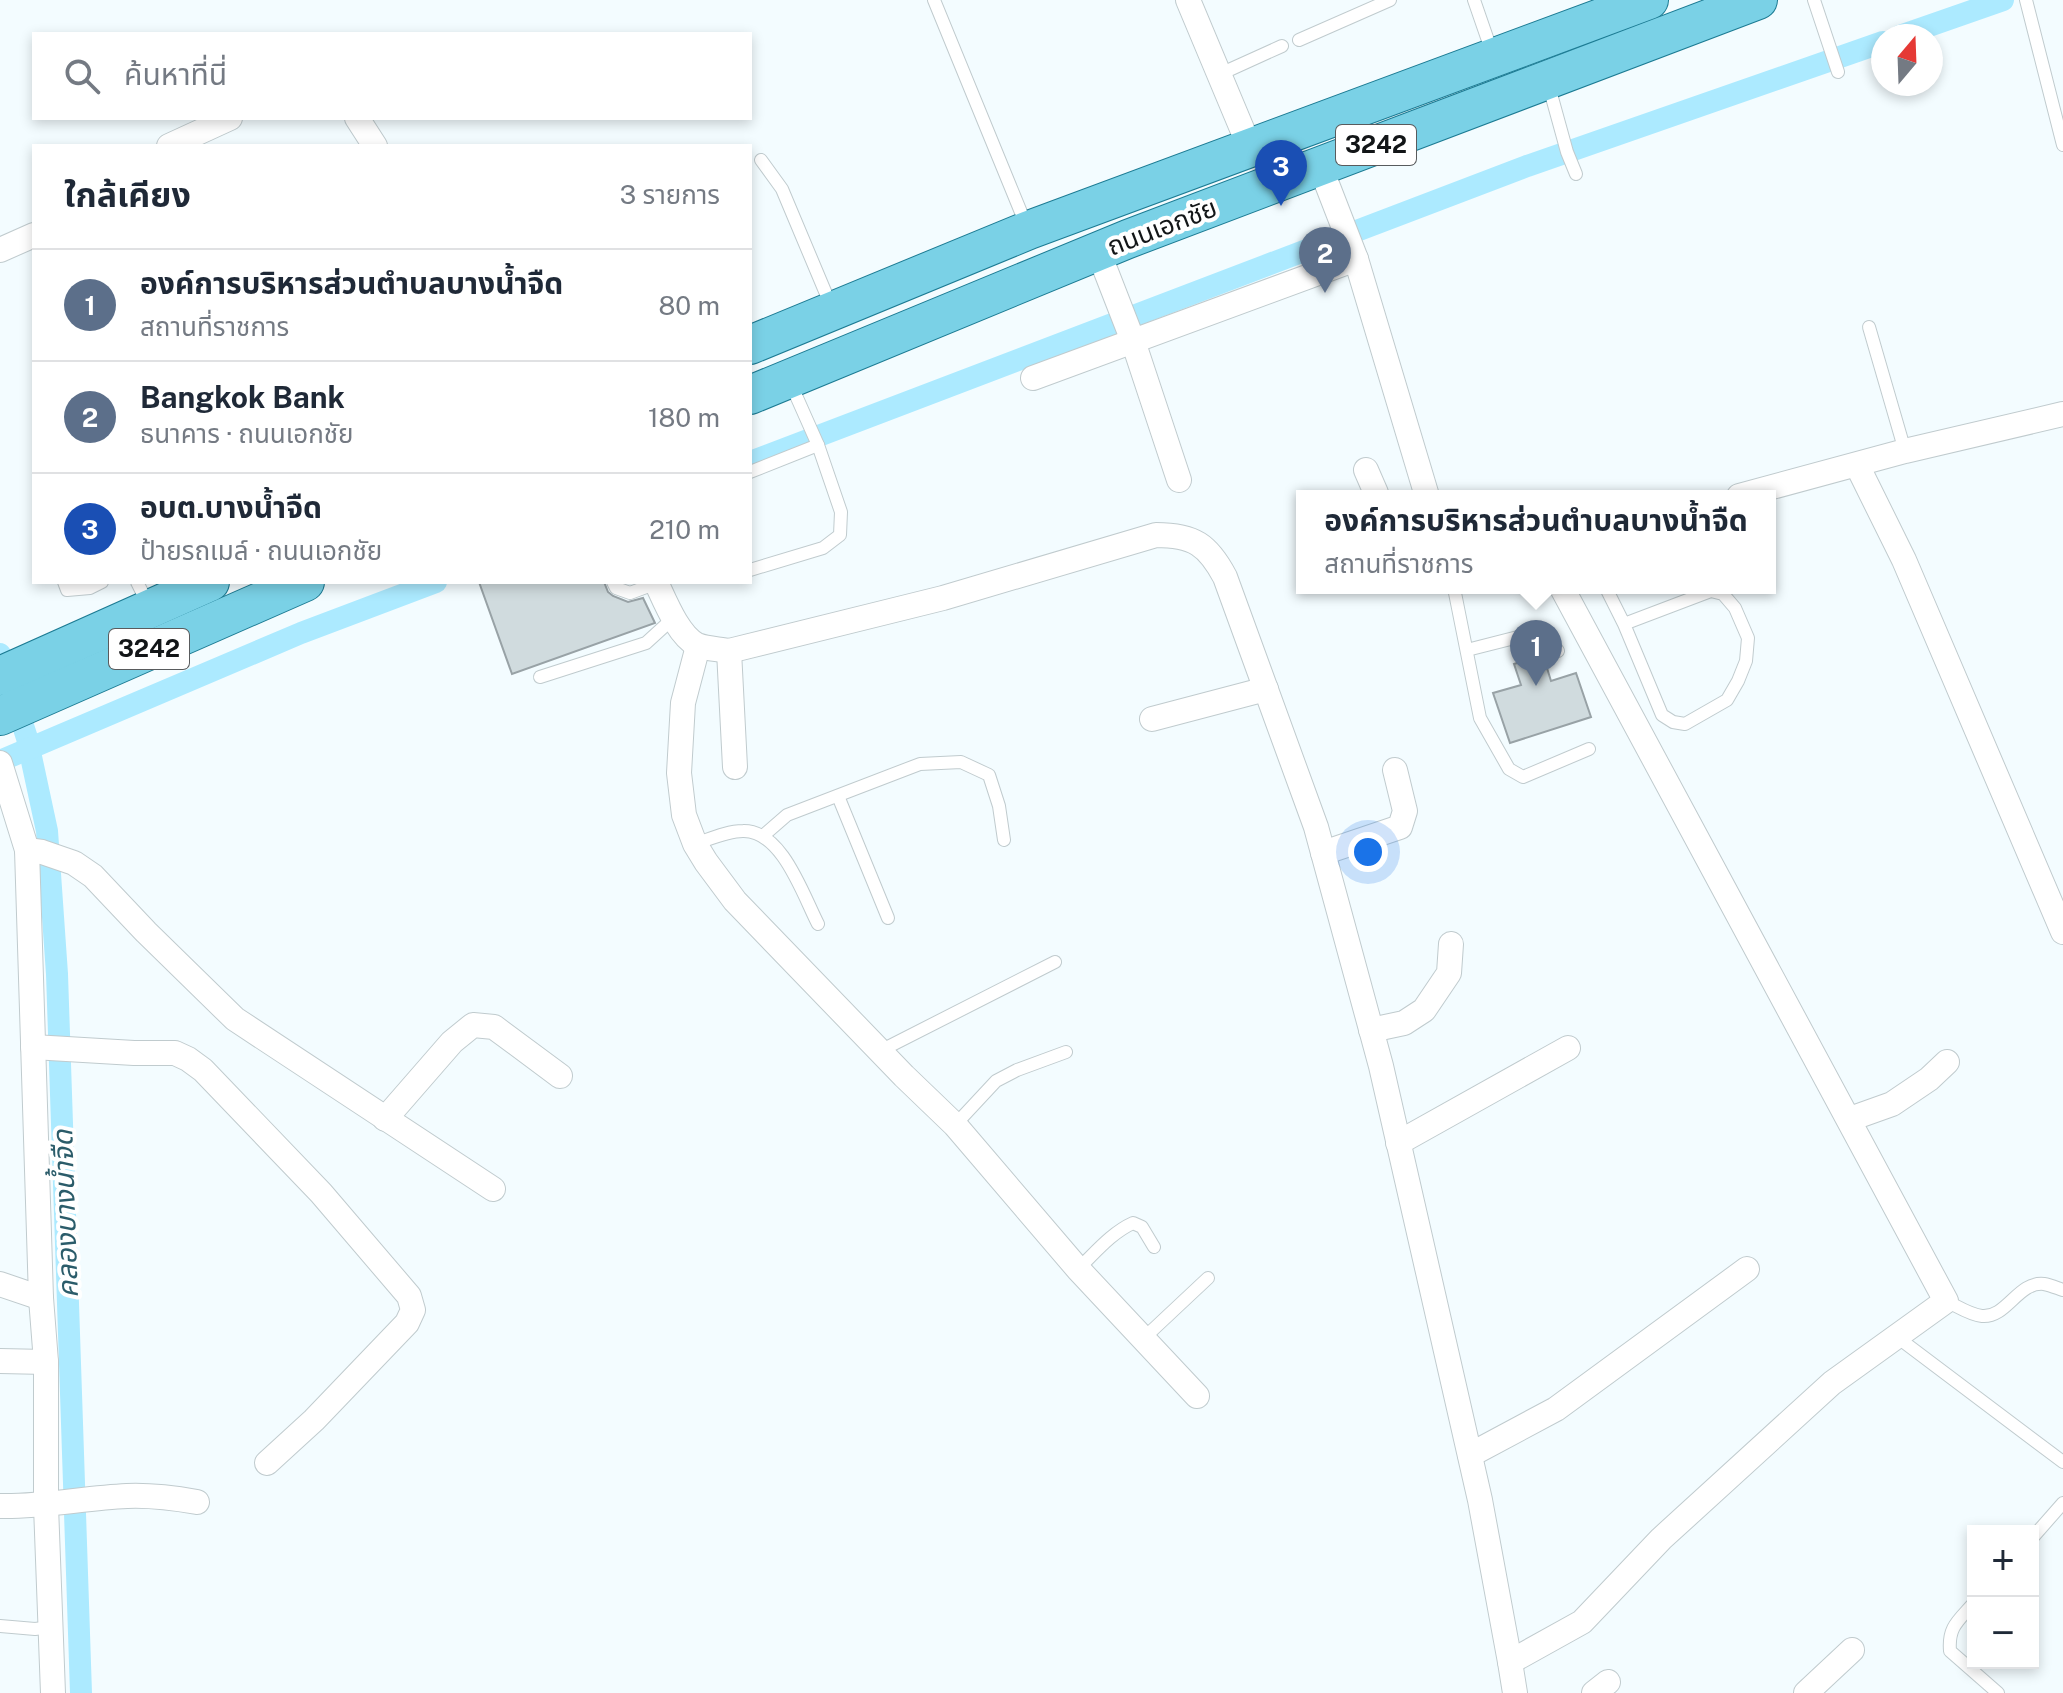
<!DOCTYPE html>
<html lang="th">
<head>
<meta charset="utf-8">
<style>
  :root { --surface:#fff; --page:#f6f6f7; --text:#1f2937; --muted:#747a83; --line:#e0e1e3; --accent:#111827 }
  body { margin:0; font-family:"Public Sans","Noto Sans Thai",sans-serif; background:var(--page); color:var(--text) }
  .controls { position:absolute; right:24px; bottom:24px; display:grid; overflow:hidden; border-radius:0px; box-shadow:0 4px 12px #0003 }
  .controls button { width:72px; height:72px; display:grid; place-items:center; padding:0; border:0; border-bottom:2px solid var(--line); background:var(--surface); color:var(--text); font:40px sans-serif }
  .compass { position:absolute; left:1871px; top:24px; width:72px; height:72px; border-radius:50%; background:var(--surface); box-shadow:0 4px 12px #0003; rotate:19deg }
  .you { position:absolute; left:1368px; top:852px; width:28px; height:28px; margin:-20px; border:6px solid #fff; border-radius:50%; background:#1a73e8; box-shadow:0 0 0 12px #1a73e833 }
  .badge { display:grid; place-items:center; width:52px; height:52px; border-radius:50%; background:var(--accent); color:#fff; font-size:26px; font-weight:700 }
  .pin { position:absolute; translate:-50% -66px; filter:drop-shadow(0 2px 4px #0008) }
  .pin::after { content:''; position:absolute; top:42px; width:28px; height:24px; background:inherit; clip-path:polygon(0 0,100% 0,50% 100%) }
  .popup { position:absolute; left:1296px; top:490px; width:480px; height:104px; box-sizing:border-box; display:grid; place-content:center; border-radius:0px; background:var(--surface); filter:drop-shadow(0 2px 6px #0005); font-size:26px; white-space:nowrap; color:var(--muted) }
  .popup b { font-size:30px; color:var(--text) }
  .popup::after { content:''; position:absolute; left:50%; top:100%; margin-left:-16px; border:16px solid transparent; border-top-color:var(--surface) }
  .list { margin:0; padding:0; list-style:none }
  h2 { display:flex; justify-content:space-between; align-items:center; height:104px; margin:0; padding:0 32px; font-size:34px }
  h2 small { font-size:26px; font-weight:400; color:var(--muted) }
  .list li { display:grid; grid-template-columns:52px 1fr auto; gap:24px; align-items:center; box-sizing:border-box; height:112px; padding:0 32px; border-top:2px solid var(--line) }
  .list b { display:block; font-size:30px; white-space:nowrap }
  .list p { margin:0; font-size:26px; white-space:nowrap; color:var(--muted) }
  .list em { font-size:26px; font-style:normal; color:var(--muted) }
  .icon { flex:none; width:44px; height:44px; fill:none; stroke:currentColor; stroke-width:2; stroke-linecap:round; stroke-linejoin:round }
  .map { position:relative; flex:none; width:2063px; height:1693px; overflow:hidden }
  .search { position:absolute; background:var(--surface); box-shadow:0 4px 12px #0003; left:32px; top:32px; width:720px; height:88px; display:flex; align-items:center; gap:20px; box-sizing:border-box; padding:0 28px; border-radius:0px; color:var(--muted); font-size:30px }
  .panel { position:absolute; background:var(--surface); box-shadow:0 4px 12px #0003; left:32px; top:144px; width:720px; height:440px; border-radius:0px }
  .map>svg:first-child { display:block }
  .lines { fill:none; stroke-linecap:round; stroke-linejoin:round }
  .canal { stroke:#aceaff; stroke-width:22 }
  .building { fill:#d0dbde; stroke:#98a2a6; stroke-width:2 }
  .service-casing { stroke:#c0cbce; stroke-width:14 }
  .minor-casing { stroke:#c0cbce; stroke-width:26 }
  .primary-casing { stroke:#1c7b93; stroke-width:40 }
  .service { stroke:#fff; stroke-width:12 }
  .minor { stroke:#fff; stroke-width:24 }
  .primary { stroke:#7ad1e6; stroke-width:38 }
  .labels { text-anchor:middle; stroke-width:8; stroke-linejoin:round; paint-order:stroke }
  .shield { fill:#fff; stroke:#595b5d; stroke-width:2 }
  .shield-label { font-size:24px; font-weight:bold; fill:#121517 }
  .street-label { font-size:26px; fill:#121517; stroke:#fff }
  .water-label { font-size:28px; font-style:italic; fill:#2b5c6a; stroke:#fff }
</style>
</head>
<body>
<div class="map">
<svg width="2063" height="1693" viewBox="0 0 2063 1693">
  <rect width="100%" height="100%" fill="#f3fcff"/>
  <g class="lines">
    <g class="canal">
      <path d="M1900 36 2003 0"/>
      <path d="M750 462 1527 166 1883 42"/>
      <path d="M0 654 27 738 47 831 57 974 81 1693"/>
      <path d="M0 761 301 633 436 582"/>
    </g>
  </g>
  <g class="building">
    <path d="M479 582H604L608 592 613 596 628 602 643 598 655 623 512 674Z"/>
    <path d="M1543 655 1551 681 1576 673 1591 717 1510 743 1493 693 1521 685 1514 664Z"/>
  </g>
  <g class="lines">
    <g class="service-casing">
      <g id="service">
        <path d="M934 0 1027 227"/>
        <path d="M1474 0 1493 55"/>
        <path d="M1814 0 1838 72"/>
        <path d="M2026 0 2063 145"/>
        <path d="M1299 40 1390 0"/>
        <path d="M1218 75 1282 46"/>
        <path d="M1548 83 1567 152 1576 174"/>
        <path d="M761 160 782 189 832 308"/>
        <path d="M1869 327 1905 451"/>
        <path d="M750 472 818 445"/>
        <path d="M750 570 823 548 840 535 841 512 818 445 790 382"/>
        <path d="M64 582 67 590 90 588 102 582"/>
        <path d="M137 582 148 604"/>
        <path d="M613 582 616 588 630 593 657 583"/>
        <path d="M1454 588 1480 718 1509 769 1523 777 1589 749"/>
        <path d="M1606 588 1624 624 1662 715 1673 722 1685 724 1727 700 1738 681 1746 661 1748 638 1735 608 1723 594 1711 591 1624 624"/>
        <path d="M1467 650 1542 631 1547 635 1558 651"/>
        <path d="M540 677 646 643 669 622 671 614"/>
        <path d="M838 796 888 918"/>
        <path d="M764 835 787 815 920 764 961 762 989 775 999 806 1004 840"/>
        <path d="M695 844C710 839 727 831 743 831 782 830 803 895 818 924"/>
        <path d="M880 1051 1055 962"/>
        <path d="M955 1125 996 1081 1017 1070 1066 1052"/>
        <path d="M1078 1269C1095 1253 1111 1233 1133 1223L1142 1227 1154 1247"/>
        <path d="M1946 1301C1957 1306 1970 1315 1982 1316 2007 1318 2018 1281 2044 1284 2050 1285 2057 1288 2063 1290"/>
        <path d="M1897 1337 2063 1462"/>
        <path d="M1144 1338 1208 1278"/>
        <path d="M2033 1537 2063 1503"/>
        <path d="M1973 1604C1958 1621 1948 1627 1950 1651L1998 1693"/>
        <path d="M0 1626 35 1629 51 1627"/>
      </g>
    </g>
    <g class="minor-casing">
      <g id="minor">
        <path d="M1188 0 1250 148"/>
        <path d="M357 118 375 146"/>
        <path d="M169 146 230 118"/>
        <path d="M1320 166 1356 259 1427 496"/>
        <path d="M0 250 34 235"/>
        <path d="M1098 251 1133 341 1179 480"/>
        <path d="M1033 378 1356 259"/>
        <path d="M1857 465 1904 560 2063 932"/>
        <path d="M1366 470 1376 493"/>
        <path d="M1739 496 1905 451 2063 414"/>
        <path d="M656 582C665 601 678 635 697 645 706 649 720 649 729 651L943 598 1156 535C1194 535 1208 545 1225 577L1316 827 1381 1066 1480 1500 1510 1662 1515 1693"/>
        <path d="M698 646 683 703 679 773 684 815 695 844 706 862 735 901 904 1076 955 1125 1078 1269 1197 1396"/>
        <path d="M729 651 735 767"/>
        <path d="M1152 719 1266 689"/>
        <path d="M0 763 27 850 41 1298 46 1362V1506L53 1693"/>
        <path d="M27 850 42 852 74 863 93 876 146 932 235 1019 493 1189"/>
        <path d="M1323 853 1400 827 1405 811 1395 770"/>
        <path d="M1371 1030 1404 1023 1424 1010 1449 973 1451 944"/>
        <path d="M33 1047 134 1053H175L188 1059 203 1070 321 1193 409 1296 413 1310 407 1323 314 1420 267 1463"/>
        <path d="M385 1119 452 1042 473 1025 494 1027 560 1076"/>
        <path d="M1850 1119 1892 1104 1929 1079 1947 1062"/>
        <path d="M1398 1143 1568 1048"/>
        <path d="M0 1284 41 1298"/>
        <path d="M0 1361 46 1362"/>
        <path d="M1470 1455 1556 1409 1747 1269"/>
        <path d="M0 1506C43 1507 84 1498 127 1496 150 1495 174 1498 197 1502"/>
        <path d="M1510 1662 1582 1622 1661 1539 1832 1383 1946 1301 1562 588"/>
        <path d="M1594 1693 1608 1682"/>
        <path d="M1806 1693 1852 1650"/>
      </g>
    </g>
    <g class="primary-casing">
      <g id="primary">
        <path d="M750 345 1029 230 1649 0"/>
        <path d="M750 395 1128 239 1758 0"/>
        <path d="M0 676 210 582"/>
        <path d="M0 716 305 582"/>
      </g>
    </g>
    <use href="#service" class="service"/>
    <use href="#minor" class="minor"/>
    <use href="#primary" class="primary"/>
  </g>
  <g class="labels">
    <g class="shield">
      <rect x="1336" y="125" width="80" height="40" rx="6"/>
      <rect x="109" y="629" width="80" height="40" rx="6"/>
    </g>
    <g class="shield-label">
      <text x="1376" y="153">3242</text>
      <text x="149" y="657">3242</text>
    </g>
    <g class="street-label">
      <text transform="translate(1162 227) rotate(-21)" y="9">ถนนเอกชัย</text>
    </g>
    <g class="water-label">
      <text transform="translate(65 1214) rotate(-92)" y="10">คลองบางน้ำจืด</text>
    </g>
  </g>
</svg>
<div class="controls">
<button>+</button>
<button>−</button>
</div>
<svg class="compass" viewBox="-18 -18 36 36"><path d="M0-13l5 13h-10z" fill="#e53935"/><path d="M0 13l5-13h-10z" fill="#747a83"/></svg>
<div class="you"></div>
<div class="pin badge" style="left:1536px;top:686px;background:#5c6f8a">1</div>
<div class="popup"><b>องค์การบริหารส่วนตำบลบางน้ำจืด</b>สถานที่ราชการ</div>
<div class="pin badge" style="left:1325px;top:293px;background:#5c6f8a">2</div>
<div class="pin badge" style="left:1281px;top:206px;background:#1a4fb4">3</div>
<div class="search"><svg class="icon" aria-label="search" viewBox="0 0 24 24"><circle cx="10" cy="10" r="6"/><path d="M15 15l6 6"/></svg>ค้นหาที่นี่</div>
<section class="panel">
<h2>ใกล้เคียง<small>3 รายการ</small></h2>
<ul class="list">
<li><span class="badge" style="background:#5c6f8a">1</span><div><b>องค์การบริหารส่วนตำบลบางน้ำจืด</b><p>สถานที่ราชการ</p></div><em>80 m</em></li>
<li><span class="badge" style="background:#5c6f8a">2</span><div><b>Bangkok Bank</b><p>ธนาคาร · ถนนเอกชัย</p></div><em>180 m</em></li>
<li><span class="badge" style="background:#1a4fb4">3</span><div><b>อบต.บางน้ำจืด</b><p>ป้ายรถเมล์ · ถนนเอกชัย</p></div><em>210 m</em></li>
</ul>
</section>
</div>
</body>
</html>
